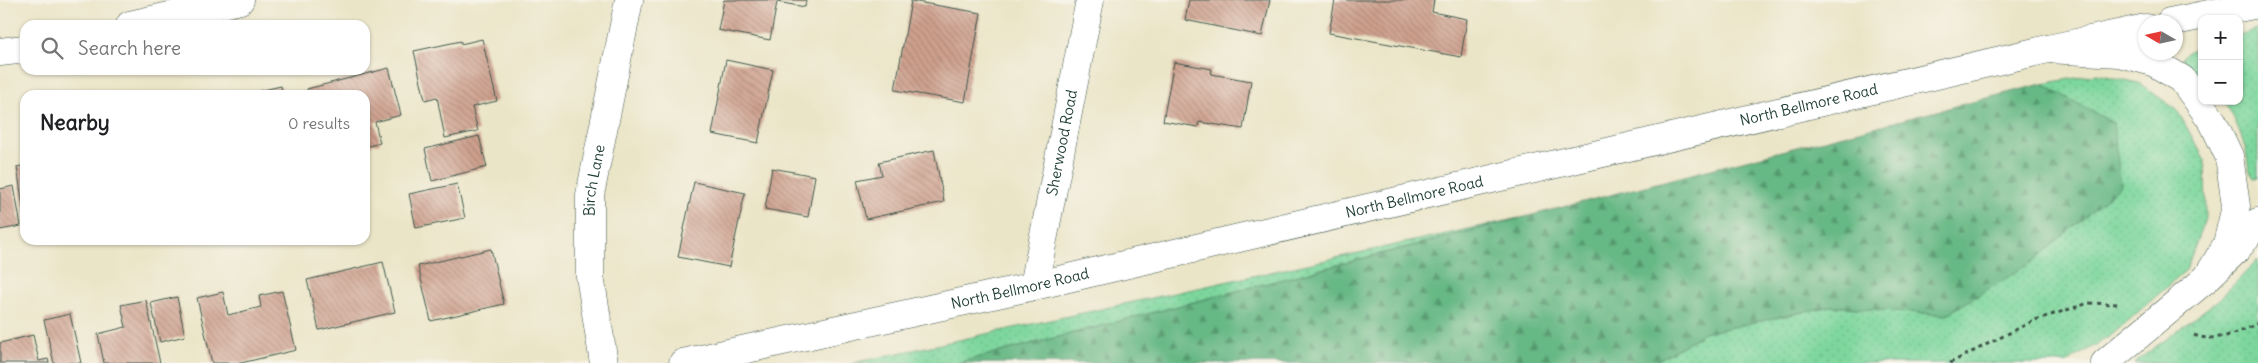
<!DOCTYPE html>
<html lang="en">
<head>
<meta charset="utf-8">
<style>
  :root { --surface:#fff; --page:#f2f2f2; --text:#202124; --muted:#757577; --line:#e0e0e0 }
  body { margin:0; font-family:Delius,sans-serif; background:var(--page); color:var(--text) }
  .controls { position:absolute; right:15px; top:15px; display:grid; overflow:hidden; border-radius:10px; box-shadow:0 1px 4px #0004 }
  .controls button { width:45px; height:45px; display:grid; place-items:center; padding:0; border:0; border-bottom:1px solid var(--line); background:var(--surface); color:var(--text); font:25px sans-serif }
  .compass { position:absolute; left:2138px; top:15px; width:45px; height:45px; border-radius:50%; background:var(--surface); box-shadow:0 1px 4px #0004; rotate:279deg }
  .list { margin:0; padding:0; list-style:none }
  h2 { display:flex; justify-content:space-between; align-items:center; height:65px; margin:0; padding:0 20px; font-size:21px }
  h2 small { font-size:16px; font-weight:400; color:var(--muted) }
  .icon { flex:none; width:28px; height:28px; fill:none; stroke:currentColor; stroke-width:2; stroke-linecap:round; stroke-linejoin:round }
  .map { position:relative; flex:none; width:2258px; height:363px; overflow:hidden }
  .search { position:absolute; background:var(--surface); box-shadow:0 1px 4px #0004; left:20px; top:20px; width:350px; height:55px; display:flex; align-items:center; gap:12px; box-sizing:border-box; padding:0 18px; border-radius:15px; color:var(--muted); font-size:19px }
  .panel { position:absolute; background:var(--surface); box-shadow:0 1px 4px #0004; left:20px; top:90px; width:350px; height:155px; border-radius:15px }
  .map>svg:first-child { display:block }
  .grass { fill:url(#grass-dots); stroke:#4e8a68 }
  .forest { fill:url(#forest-firs); stroke:#427a5c }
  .building { fill:url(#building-back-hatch) }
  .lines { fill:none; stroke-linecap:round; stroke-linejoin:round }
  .minor-casing { stroke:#3e564a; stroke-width:29 }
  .highway-casing { stroke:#3e564a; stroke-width:29 }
  .path { stroke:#3e564a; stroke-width:3; stroke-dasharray:4 4; stroke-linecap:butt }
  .minor { stroke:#fff; stroke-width:28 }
  .highway { stroke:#fff; stroke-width:28 }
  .labels { text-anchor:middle; stroke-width:4.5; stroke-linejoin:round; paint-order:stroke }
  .street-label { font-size:15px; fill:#1f3d34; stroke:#f7f3e8 }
</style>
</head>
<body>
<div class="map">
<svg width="2258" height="363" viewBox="0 0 2258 363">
  <defs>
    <pattern id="grass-dots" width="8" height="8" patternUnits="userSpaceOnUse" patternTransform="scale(1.25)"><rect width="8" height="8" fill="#7dd79d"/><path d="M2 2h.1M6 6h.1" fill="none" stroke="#6cb988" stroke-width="1.8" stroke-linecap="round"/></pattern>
    <pattern id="forest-firs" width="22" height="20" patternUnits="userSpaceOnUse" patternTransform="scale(1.25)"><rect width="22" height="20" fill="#66b884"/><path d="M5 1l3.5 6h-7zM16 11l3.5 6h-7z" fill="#53976d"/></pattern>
    <pattern id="building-back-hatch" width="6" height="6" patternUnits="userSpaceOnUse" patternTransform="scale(1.25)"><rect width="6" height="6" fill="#cfa08e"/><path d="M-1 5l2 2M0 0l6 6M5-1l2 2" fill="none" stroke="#a78475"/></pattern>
  </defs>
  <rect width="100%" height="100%" fill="#f7f3e8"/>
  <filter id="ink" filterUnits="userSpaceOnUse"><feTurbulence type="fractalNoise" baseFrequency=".02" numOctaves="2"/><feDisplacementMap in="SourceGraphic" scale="10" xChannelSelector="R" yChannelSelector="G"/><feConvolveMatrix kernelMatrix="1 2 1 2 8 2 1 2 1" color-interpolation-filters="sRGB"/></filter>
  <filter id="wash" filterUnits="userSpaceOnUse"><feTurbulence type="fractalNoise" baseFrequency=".0096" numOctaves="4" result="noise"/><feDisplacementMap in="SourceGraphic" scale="20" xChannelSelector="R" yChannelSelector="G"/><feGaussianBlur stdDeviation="1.12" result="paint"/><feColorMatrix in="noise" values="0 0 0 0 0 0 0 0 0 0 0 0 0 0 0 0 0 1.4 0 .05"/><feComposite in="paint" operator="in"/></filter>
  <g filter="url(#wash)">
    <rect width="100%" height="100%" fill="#ebe5c8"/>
    <g class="grass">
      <path d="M2258 29V177L2254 178C2246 168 2249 160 2245 148 2240 131 2234 115 2223 101H2239V35Z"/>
      <path d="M2202 47V79L2185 66 2182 57 2191 50Z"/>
      <path d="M2097 74 2139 83 2177 110 2205 160 2206 216 2186 270 2112 335 2066 363H1653L1704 333 1831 306 1946 315 2113 123 2042 84Z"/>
      <path d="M1519 218 957 363H853Z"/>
      <path d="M2258 260V359L2244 363H2134L2218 300Z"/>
    </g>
    <path class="forest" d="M2042 84 2113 123 2121 185 2034 261 1946 315 1831 306 1704 333 1653 363H957Z"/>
    <g id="blocks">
      <g class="building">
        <path d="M724 0H806L805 7 777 2 770 40 718 30Z"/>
        <path d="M1189 0H1270L1262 36 1185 20Z"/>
        <path d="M1335 0H1434L1432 12 1467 19 1461 57 1329 33Z"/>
        <path d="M911 1 981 13 965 102 895 90Z"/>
        <path d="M482 39 497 101 472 107 478 131 445 138 437 97 425 100 414 51 461 41V44Z"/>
        <path d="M726 60 773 70 758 143 712 134Z"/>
        <path d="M1174 62 1212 69 1211 74 1251 81 1243 129 1199 122 1198 127 1163 121Z"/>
        <path d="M389 68 401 115 375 122 380 143 365 147V95H308L307 89Z"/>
        <path d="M281 86 283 95H246V94Z"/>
        <path d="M479 136 487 167 432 181 425 149Z"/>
        <path d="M934 150 944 202 866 219 857 180 882 175 879 162Z"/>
        <path d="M25 165V213H24L17 167Z"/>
        <path d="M772 168 815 176 808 217 765 209Z"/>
        <path d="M694 182 745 193 729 267 678 257Z"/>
        <path d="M457 184 465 218 416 228 409 194Z"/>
        <path d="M14 186 21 226 0 230V189Z"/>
        <path d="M491 249 504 304 431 321 418 266Z"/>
        <path d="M383 262 395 312 319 330 307 280Z"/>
        <path d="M282 291 296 350 241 363H212L197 298 223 292 228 315 261 307 259 296Z"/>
        <path d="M177 297 185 336 160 342 151 303Z"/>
        <path d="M146 300 160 363H104L98 334 126 327 121 305Z"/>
        <path d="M70 314 81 363H54L44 320Z"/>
        <path d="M33 335 39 361 48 359 49 363H0V343Z"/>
      </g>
    </g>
  </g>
  <g filter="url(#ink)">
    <use href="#blocks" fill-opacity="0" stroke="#3e564a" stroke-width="1"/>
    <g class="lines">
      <g class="minor-casing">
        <g id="minor">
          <path d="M2170 22 2258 4"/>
          <path d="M130 25 240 0"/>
          <path d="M0 52 25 49"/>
          <path id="s1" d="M1034 286 1090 0"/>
          <path id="s2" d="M604 363 590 276V195L629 0"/>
          <path id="s3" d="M683 363 1034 286 2048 49 2146 28"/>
        </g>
      </g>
      <g class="highway-casing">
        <g id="highway">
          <path d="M2048 49 2119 53 2153 62 2182 79 2213 122 2229 156 2236 206 2227 244 2207 278"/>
          <path d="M2105 363 2207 278 2236 250 2258 222"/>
        </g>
      </g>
      <g class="path">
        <path d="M2194 335C2213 343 2240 333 2258 323"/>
        <path d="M1950 363 2035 320 2089 303 2119 304"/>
      </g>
      <use href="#minor" class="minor"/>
      <use href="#highway" class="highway"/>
    </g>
  </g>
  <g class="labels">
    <g class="street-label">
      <text dy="5" stroke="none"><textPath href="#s3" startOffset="1155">North Bellmore Road</textPath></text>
      <text dy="5" stroke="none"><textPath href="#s1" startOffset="146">Sherwood Road</textPath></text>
      <text dy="5" stroke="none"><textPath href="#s2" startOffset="184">Birch Lane</textPath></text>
      <text dy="5" stroke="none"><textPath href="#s3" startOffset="750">North Bellmore Road</textPath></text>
      <text dy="5" stroke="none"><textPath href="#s3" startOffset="345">North Bellmore Road</textPath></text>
    </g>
  </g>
</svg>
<div class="controls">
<button>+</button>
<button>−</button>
</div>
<svg class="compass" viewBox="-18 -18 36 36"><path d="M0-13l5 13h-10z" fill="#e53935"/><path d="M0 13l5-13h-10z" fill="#757577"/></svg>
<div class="search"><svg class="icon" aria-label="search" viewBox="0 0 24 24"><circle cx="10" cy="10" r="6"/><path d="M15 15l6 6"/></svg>Search here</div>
<section class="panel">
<h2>Nearby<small>0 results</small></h2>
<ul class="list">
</ul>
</section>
</div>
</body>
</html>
